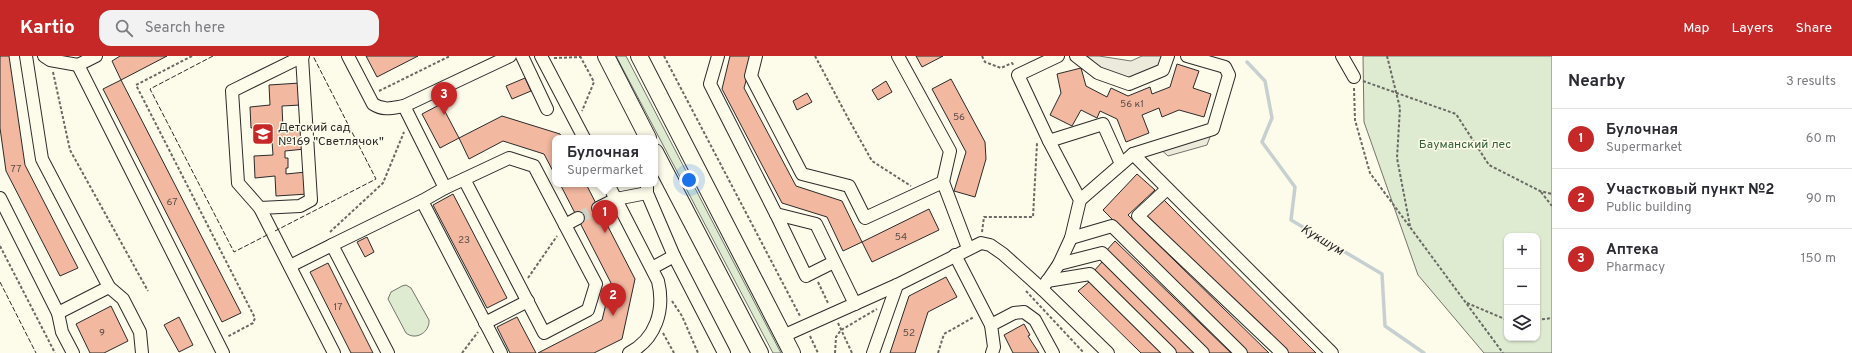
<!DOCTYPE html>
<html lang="en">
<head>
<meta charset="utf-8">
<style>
  :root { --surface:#fff; --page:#f2f2f3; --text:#2b2b33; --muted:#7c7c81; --line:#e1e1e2; --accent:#c62828 }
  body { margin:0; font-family:Overpass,sans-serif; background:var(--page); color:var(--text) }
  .controls { position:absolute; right:12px; bottom:12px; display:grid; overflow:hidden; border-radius:8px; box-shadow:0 1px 3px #0004 }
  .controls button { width:36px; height:36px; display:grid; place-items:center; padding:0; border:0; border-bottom:1px solid var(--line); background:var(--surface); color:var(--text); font:20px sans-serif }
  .you { position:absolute; left:689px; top:124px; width:14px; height:14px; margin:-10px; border:3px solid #fff; border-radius:50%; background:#1a73e8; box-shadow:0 0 0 6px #1a73e833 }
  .badge { display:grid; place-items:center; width:26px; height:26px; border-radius:50%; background:var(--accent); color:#fff; font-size:13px; font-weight:700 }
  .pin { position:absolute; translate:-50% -33px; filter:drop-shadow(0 1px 2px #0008) }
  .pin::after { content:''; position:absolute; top:21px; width:14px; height:12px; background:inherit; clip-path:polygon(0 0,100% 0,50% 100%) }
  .popup { position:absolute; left:552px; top:79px; width:106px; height:52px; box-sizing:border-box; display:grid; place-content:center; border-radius:8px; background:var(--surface); filter:drop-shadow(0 1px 3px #0005); font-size:13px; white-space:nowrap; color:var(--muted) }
  .popup b { font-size:15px; color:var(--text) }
  .popup::after { content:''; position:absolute; left:50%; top:100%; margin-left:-8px; border:8px solid transparent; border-top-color:var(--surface) }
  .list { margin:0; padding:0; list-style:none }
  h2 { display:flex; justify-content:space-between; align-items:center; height:52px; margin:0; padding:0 16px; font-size:17px }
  h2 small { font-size:13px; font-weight:400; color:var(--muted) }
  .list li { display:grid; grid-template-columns:26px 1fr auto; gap:12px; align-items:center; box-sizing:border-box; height:60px; padding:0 16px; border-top:1px solid var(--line) }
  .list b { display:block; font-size:15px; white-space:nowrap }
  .list p { margin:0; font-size:13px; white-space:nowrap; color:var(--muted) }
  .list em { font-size:13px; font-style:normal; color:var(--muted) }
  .icon { flex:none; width:22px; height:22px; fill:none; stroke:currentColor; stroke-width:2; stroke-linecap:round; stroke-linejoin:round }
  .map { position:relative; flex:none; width:1552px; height:297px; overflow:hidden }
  header { display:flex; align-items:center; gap:24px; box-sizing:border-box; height:56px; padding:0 20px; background:var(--accent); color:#fff }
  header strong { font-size:19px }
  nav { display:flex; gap:22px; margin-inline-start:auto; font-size:14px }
  .search { width:280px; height:36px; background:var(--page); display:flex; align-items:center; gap:10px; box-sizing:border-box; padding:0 14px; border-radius:12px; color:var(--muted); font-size:15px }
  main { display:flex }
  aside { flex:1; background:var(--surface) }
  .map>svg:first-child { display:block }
  .green { fill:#deebd1; stroke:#74746e; fill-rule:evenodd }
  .parking { fill:#eceadb; stroke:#74746e }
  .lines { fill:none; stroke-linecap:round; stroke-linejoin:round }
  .stream { stroke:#c7d0d0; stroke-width:3.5 }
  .building { fill:#f2b8a0; stroke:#2b2b2b }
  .minor-tunnel { stroke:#d3d1c4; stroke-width:12; stroke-dasharray:12 6; stroke-linecap:butt }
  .minor-casing { stroke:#2b2b2b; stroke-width:14 }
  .major-casing { stroke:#2b2b2b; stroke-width:18 }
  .path { stroke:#6a6964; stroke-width:2; stroke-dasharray:3 2; stroke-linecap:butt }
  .minor { stroke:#fdfbea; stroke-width:12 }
  .major { stroke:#fdfbea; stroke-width:16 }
  .fence { stroke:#2b2b2b; stroke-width:1; stroke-dasharray:5 2; stroke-linecap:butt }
  .labels { text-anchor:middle; stroke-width:3; stroke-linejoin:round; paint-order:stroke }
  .number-label { font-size:10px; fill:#5d4e48 }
  .poi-label { font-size:12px; fill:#2b2b2b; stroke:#fdfbea; text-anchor:start }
  .park-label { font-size:12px; fill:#34623c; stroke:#fdfbea }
  .water-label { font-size:13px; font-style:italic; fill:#2b2b2b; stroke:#fdfbea }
</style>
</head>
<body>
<header>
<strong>Kartio</strong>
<div class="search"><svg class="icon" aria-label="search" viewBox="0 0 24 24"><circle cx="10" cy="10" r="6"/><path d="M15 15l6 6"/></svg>Search here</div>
<nav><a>Map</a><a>Layers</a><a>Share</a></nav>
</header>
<main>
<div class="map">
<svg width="1552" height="297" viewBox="0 0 1552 297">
  <rect width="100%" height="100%" fill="#fdfbea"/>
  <g class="green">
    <path d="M616 0H626L781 297H773Z"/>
    <path d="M1363 0H1552V297H1484L1418 219 1364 66ZM1507 180H1537V282H1507Z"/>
    <path d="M406 229 411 232 429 264C430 276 416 285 406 277L388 243 391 236 402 230Z"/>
  </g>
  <g class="parking">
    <path d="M1076 0H1099L1131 5 1142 0H1168L1163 14 1129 28Z"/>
    <path d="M1213 73 1207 89 1168 100 1157 90Z"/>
  </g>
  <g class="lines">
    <path class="stream" d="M1247 6 1265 25 1272 62 1262 86 1295 131 1291 164 1382 218 1385 270 1424 297"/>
  </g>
  <g class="building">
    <path d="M0 0H9L25 109 78 212 60 220 6 115 0 72Z"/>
    <path d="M120 0H167L121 24 112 5Z"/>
    <path d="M366 0H418L377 21Z"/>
    <path d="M730 0H753L744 32 796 130 842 145 862 186 843 195 827 161 782 147 722 33Z"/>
    <path d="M916 0H943L922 11Z"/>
    <path d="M1177 8 1199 15 1193 32 1211 38 1204 61 1179 54 1162 61 1159 52 1142 59 1149 77 1126 86 1117 63 1100 55 1097 62 1081 54 1072 70 1050 59 1061 37 1057 18 1081 12 1086 30 1107 41 1111 32 1128 40 1150 31 1152 38 1170 31Z"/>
    <path d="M525 22 531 35 512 43 506 30Z"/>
    <path d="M951 23 985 86 986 103 975 141 954 135 966 96 932 33Z"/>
    <path d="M121 24 241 257 222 266 103 33Z"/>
    <path d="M886 25 892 36 878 44 872 34Z"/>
    <path d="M300 27 301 49 282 50 283 73 303 72 305 93 285 95V102H288V112H286V118L306 116 308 138 276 140 275 120 255 122 254 100 273 99 271 71 251 72 250 51 270 49 269 29Z"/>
    <path d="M807 37 812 46 797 54 793 45Z"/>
    <path d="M441 48 459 82 440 92 422 58Z"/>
    <path d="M502 60 560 78 562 82H555V119L544 98 503 85 469 103 459 82Z"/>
    <path d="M1137 118 1155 134 1128 159 1269 297H1245L1103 154Z"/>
    <path d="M560 128H586L635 223 622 283 594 297H538L602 264 611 227Z"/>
    <path d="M453 138 507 242 487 252 433 149Z"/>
    <path d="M1164 144 1316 297H1288L1146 159Z"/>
    <path d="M929 153 939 174 872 206 862 186Z"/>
    <path d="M367 181 374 196 365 201 357 186Z"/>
    <path d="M1115 185 1231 297H1209L1106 195Z"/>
    <path d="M1102 206 1195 297H1177L1094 215Z"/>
    <path d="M328 207 373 297H351L310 216Z"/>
    <path d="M946 221 957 241 928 256 915 297H890L909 240Z"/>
    <path d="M1089 226 1162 297H1141L1078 235Z"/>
    <path d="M111 250 128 285 104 297H90L76 268Z"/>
    <path d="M179 261 193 289 179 296 164 269Z"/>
    <path d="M517 261 536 297H510L497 271Z"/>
    <path d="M1024 268 1030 279 1028 280 1039 297H1013L1004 279Z"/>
  </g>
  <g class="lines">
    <path class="minor-tunnel" d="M578 162 598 152"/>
    <g class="minor-casing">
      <g id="minor">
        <path d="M26 0 42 103 109 231"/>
        <path d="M44 0 50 4 78 9"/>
        <path d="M96 0 78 9 223 297"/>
        <path d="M303 0 232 35 238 127 260 152 334 297"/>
        <path d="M348 0 373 48C384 55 392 52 404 50L510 0"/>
        <path d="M522 0 547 53"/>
        <path d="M541 0 584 82"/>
        <path d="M718 0 710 28 776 158 816 168 855 248"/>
        <path d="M756 0 751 20 802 118 849 130 865 162 943 126 950 95 898 0"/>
        <path d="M1076 0 1098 17 1129 28 1163 14 1168 0"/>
        <path d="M1342 0 1354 21"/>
        <path d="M404 50 445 132"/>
        <path d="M1049 85 1103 68 1121 108"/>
        <path d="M1133 98 1332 297"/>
        <path d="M464 123 544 277 588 254 596 228 534 110 509 102 445 132 422 145 501 297"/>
        <path d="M943 126 968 192"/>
        <path d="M608 128 658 225C665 254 656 283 629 297"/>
        <path d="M647 128V137L674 200 724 297"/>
        <path d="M1167 133 1138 160 1282 297"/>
        <path d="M0 142 58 257 109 231 123 243 140 276 142 297"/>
        <path d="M1080 144 1133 98 1213 73 1229 19 1225 11 1187 0"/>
        <path d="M260 152 300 150 311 144 302 1"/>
        <path d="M598 152 616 143 647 137"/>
        <path d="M776 158 806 220 834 206"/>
        <path d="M565 169 578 162"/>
        <path d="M1071 182 1112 170 1241 297"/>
        <path d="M332 189 422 145"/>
        <path d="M955 199 991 269"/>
        <path d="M1059 208 1102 197 1203 297"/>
        <path d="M290 210 332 189 388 297"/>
        <path d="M652 212 674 200"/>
        <path d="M1047 225 1090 218 1170 297"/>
        <path d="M1042 233 1059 208 1071 182 1080 144 1049 85 1018 19 1058 0"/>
        <path d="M58 257 62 276 73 297"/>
        <path d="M485 267 528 245"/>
        <path d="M783 280 897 229 981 187 990 189 1003 198 1042 233 1108 297"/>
        <path d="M873 297 897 229"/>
        <path d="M992 297 994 291 991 269 1014 257 1024 256 1035 264 1053 297"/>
      </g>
    </g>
    <g class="major-casing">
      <g id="major">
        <path d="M606 0 648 82"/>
        <path d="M639 0 792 297"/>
        <path d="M655 96 760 297"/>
      </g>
    </g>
    <g class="path">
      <path d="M192 0 136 29 255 262 253 267 227 281"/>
      <path d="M580 0 594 26 582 55"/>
      <path d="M664 0 800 260"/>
      <path d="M815 0 848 62 872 105 911 130"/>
      <path d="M982 0 985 6 1001 12 1012 7 1014 10"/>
      <path d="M1387 0 1400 52 1397 102 1410 170"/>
      <path d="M554 2 581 1"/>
      <path d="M53 16 70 94 148 235"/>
      <path d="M1363 25 1456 58 1489 109 1540 135 1552 138"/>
      <path d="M1354 32 1355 64 1370 117 1503 297"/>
      <path d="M379 35 450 0"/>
      <path d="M1541 136 1552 150"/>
      <path d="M330 176 383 127 404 76"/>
      <path d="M982 176 984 161H1033L1037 87"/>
      <path d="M0 190 55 297"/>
      <path d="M528 222 557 180"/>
      <path d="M818 226 828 247"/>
      <path d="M1026 235 1084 297"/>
      <path d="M672 245 682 260 698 297"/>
      <path d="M1467 247 1507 264"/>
      <path d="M1537 264 1552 262"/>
      <path d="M838 267 852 297"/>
      <path d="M663 277 674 297"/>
      <path d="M810 280 818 297"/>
      <path d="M462 297 478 276"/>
      <path d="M835 297 836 281 841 274 877 253"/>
      <path d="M938 297 944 278 974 261"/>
    </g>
    <use href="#minor" class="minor"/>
    <use href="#major" class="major"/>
    <g class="fence">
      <path d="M213 0 150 33 234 196 269 178"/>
      <path d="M275 175 376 123 313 0"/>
      <path d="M0 226 36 297"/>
    </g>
  </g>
  <defs>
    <g id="school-square" transform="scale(1.15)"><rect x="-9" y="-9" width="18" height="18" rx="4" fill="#c62828" stroke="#fdfbea"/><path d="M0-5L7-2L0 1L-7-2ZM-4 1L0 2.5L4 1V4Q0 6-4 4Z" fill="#fff"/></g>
  </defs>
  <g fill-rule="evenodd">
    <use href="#school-square" x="263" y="78"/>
  </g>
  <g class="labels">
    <g class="number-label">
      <text x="1132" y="51">56 к1</text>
      <text x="959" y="64">56</text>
      <text x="16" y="116">77</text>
      <text x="172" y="149">67</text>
      <text x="901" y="184">54</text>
      <text x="464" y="187">23</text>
      <text x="338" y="254">17</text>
      <text x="102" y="280">9</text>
      <text x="909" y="280">52</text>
    </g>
    <g class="poi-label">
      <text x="278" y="75">Детский сад<tspan x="278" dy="14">№169 "Светлячок"</tspan></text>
    </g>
    <g class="park-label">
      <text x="1465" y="92">Бауманский лес</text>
    </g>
    <g class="water-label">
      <text transform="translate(1323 183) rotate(31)" y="5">Кукшум</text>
    </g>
  </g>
</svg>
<div class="controls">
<button>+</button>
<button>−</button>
<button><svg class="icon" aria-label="layers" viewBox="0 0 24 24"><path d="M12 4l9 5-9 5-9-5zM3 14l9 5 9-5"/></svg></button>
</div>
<div class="you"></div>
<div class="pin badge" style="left:605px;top:177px">1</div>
<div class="popup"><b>Булочная</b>Supermarket</div>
<div class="pin badge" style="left:613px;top:260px">2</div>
<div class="pin badge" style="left:444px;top:59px">3</div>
</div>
<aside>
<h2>Nearby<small>3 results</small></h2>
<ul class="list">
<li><span class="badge">1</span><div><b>Булочная</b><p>Supermarket</p></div><em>60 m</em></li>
<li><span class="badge">2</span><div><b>Участковый пункт №2</b><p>Public building</p></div><em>90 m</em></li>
<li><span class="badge">3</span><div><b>Аптека</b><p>Pharmacy</p></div><em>150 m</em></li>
</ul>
</aside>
</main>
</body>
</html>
